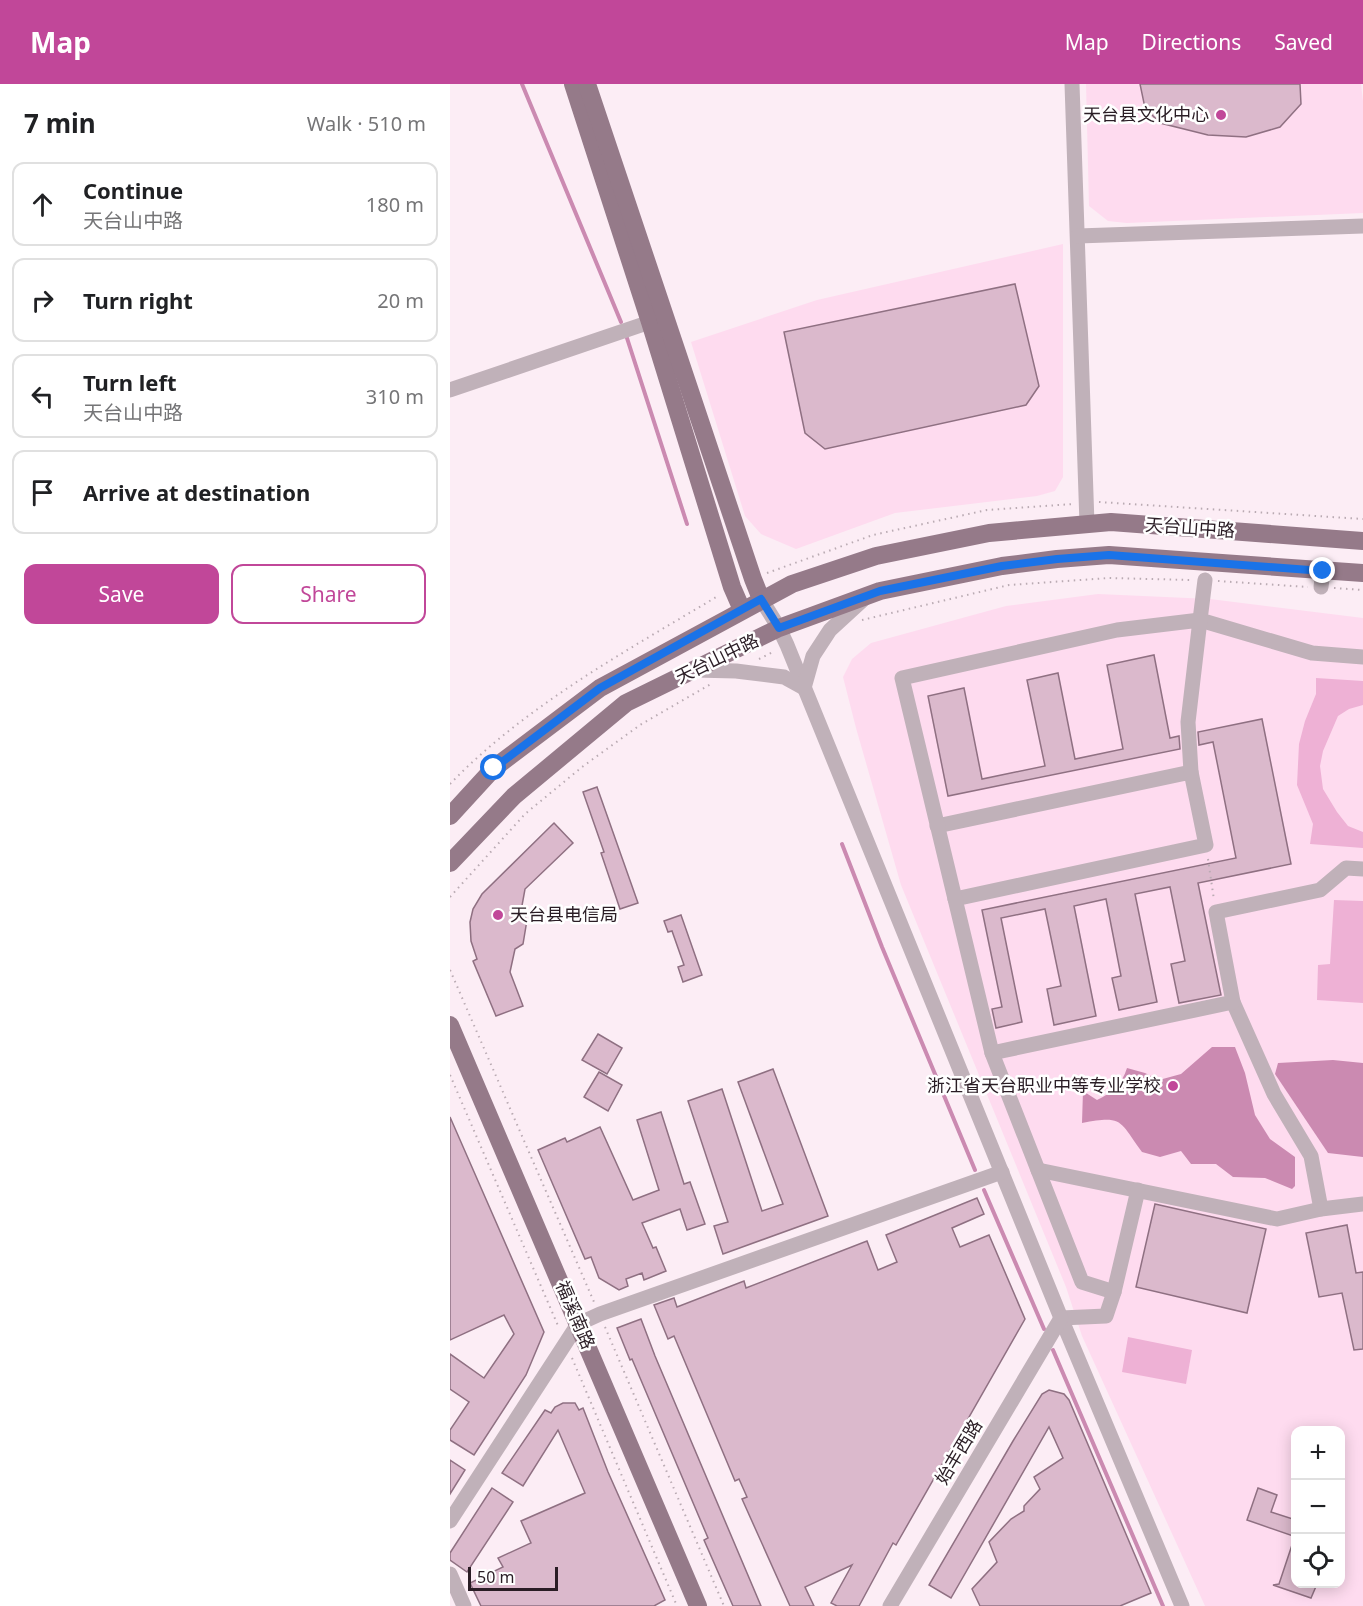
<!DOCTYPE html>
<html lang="en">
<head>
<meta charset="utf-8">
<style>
  :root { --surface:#fff; --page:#f2f2f2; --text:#202124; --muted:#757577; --line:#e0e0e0; --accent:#c14799 }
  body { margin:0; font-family:"Noto Sans","Noto Sans SC",sans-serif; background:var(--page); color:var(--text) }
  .controls { position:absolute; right:18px; bottom:18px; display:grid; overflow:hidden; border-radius:12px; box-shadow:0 3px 15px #0003 }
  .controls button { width:54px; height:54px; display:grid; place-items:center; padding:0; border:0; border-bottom:2px solid var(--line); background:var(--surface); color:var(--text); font:30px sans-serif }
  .scale { position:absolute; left:18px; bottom:15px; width:90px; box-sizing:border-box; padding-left:6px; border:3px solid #2a1d25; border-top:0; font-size:16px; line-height:21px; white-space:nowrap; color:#2a1d25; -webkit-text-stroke:4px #fff; paint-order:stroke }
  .stop { position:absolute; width:18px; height:18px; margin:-14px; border:4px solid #1a73e8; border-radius:50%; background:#fff }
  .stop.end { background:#1a73e8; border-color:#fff; box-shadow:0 2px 6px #0008 }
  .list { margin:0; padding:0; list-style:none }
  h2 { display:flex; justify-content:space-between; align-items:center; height:78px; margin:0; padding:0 24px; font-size:26px }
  h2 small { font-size:20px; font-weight:400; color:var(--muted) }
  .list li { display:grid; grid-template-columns:39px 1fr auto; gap:18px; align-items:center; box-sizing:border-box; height:84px; margin:0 12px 12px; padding:0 12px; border:2px solid var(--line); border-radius:12px }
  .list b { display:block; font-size:22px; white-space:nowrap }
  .list p { margin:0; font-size:20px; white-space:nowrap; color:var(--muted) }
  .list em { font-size:20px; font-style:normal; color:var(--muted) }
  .actions { display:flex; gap:12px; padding:18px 24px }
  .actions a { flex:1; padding:14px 0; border:2px solid var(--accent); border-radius:12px; text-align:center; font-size:21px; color:var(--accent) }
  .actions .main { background:var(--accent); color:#fff }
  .icon { flex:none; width:33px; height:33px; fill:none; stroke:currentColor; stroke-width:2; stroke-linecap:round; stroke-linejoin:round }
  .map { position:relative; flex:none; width:913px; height:1522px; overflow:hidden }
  header { display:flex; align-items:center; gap:36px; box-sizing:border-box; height:84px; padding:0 30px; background:var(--accent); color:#fff }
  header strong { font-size:28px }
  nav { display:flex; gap:33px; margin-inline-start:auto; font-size:21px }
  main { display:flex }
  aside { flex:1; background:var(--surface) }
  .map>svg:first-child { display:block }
  .built { fill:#fedbef; fill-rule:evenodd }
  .green { fill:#eeb1d5 }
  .water { fill:#cb8ab1 }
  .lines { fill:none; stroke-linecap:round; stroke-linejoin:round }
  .stream { stroke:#cb8ab1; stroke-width:4 }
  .building { fill:#dbb9cc; stroke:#8f7082; stroke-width:1.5 }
  .path { stroke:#baabb3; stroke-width:2; stroke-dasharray:1.5 4.5; stroke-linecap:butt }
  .minor { stroke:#c0b1b9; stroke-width:15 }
  .major { stroke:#957a89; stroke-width:18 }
  .route { stroke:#1a73e8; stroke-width:8 }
  .poi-dot { fill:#c14799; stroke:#fff; stroke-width:2 }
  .labels { text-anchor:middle; stroke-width:5; stroke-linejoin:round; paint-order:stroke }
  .poi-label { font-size:18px; fill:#2a1d25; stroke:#fff; text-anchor:end }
  .street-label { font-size:18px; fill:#2a1d25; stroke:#fff }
</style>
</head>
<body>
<header>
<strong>Map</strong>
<nav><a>Map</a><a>Directions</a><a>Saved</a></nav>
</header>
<main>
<aside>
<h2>7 min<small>Walk · 510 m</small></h2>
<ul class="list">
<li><svg class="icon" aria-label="ahead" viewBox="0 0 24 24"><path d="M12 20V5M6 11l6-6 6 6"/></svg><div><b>Continue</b><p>天台山中路</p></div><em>180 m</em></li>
<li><svg class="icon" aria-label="right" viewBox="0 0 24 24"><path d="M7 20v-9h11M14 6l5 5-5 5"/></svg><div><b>Turn right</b></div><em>20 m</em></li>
<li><svg class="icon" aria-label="left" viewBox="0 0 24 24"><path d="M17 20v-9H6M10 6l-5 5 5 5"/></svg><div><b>Turn left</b><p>天台山中路</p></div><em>310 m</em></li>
<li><svg class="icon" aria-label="arrive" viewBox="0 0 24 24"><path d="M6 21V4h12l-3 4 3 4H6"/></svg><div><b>Arrive at destination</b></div></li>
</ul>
<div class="actions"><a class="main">Save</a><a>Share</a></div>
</aside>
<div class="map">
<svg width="913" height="1522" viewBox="0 0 913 1522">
  <rect width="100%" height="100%" fill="#fcedf5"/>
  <g class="built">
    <path d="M636 0H911L913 17V129L677 139 658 137 639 122Z"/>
    <path d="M613 160V393L605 407 587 412 445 429 346 465 311 450 295 432 241 258 367 216Z"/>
    <path d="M648 510 760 515 913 534V1522H755L632 1252 616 1203 451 801 406 644 393 593 402 575 421 559 556 522ZM846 1346H890V1500H846Z"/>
  </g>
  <g class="green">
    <path d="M866 594 913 597V621L899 625 888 632 873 667 870 682 873 705 887 728 898 742 913 748V764L860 760 863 740 847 701 849 660 855 637 866 610Z"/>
    <path d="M884 816 913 817V919L867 916 868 881 880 880Z"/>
    <path d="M678 1253 742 1266 736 1300 672 1288Z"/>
  </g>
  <g class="water">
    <path d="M762 963H785L795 989 805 1031 820 1055 845 1073V1102L842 1105 815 1094 783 1093 766 1080H741L731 1067 710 1073 692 1068C669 1037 674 1031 632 1039L633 1007 647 1016C662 1009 672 1000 677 984L695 989 709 996 731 990Z"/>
    <path d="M883 976 913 979V1073L878 1069 825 990 828 979Z"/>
  </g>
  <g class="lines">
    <g class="stream">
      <path d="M72 0 171 238"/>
      <path d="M176 251 237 440"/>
      <path d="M392 760 432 863 525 1086"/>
      <path d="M534 1106 594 1245"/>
      <path d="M603 1266 713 1522"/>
    </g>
  </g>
  <g class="building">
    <path d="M690 0H850L851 20 830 43 796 53 758 51 710 39 695 24Z"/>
    <path d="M565 200 589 302 576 321 375 365 355 349 334 248Z"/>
    <path d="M704 571 720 654 729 652 730 665 498 712 478 612 514 604 532 695 595 682 577 596 608 589 625 675 673 665 657 581Z"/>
    <path d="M812 635 841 780 748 799 771 911 729 919 721 880 735 877 720 803 685 810 707 918 669 926 662 894 671 892 656 815 624 822 646 932 604 941 597 905 611 902 595 825 551 834 572 938 546 944 542 925 552 923 532 826 786 774 763 658 749 661 748 648Z"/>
    <path d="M147 703 188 819 170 825 151 769 154 768 133 708Z"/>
    <path d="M104 739 123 759 75 805 71 827 77 836 73 860 65 865 60 888 73 922 46 932 23 877 27 875 21 857 20 838 23 825 32 810Z"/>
    <path d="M231 831 252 891 233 898 228 883 234 881 222 847 218 848 214 837Z"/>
    <path d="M148 950 172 964 157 990 132 976Z"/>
    <path d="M323 985 378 1132 273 1170 264 1142 278 1138 238 1017 272 1005 312 1127 333 1120 288 998Z"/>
    <path d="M149 988 172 1001 158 1027 134 1013Z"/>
    <path d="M211 1028 234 1100 240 1098 255 1140 237 1146 230 1125 192 1139 203 1164 206 1163 216 1187 194 1196 192 1189 176 1195 178 1202 169 1206 149 1194 141 1173 135 1175 88 1066 115 1054 117 1058 150 1043 183 1116 209 1106 187 1036Z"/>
    <path d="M0 1033 94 1248 76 1291 24 1371 0 1356V1346L19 1318 0 1305V1270L34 1294 64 1250 54 1231 0 1256Z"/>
    <path d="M527 1114 534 1130 502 1144 510 1163 539 1151 575 1235 446 1461 443 1459 409 1522H387L381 1519 402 1481 355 1503 364 1522H340L292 1415 297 1413 289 1395 285 1397 224 1252 218 1255 204 1221 224 1214 227 1223 294 1197 296 1204 417 1157 428 1186 447 1178 436 1151Z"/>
    <path d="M705 1120 816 1145 797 1229 686 1203Z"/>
    <path d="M897 1141 906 1189 913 1188V1265L904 1266 892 1209 869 1213 856 1149Z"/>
    <path d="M191 1235 205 1272 311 1522H283L254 1456 258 1454 182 1275 180 1276 167 1244Z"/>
    <path d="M599 1306 614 1310 619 1316 701 1509 670 1522H530L522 1505 547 1478 539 1458 561 1435 574 1427V1422L590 1405 584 1393 613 1374 599 1343 501 1514 479 1501 563 1357 592 1310Z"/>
    <path d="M113 1319H125L129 1326 133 1324 158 1388 215 1516 204 1522H31L20 1499 53 1483 48 1474 81 1459 71 1437 135 1409 108 1346 73 1402 52 1389 95 1326 101 1329 105 1323Z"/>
    <path d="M0 1376 15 1386 0 1410Z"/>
    <path d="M42 1404 63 1418 17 1488 0 1476V1469Z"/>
    <path d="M808 1404 827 1411 821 1428 846 1436V1453L797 1436Z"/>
    <path d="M844 1455H846V1500H867L861 1514 823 1501 829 1500Z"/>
  </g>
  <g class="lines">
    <g class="path">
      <path d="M649 418 913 435"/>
      <path d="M317 489 423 451 537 426 623 420"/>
      <path d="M768 497 858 503"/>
      <path d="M884 504 913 506"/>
      <path d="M412 536 559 501 659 494 741 496"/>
      <path d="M309 575 325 567"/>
      <path d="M0 700C75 622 176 567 268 512"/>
      <path d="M758 775 764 816"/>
      <path d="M0 813 75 730 132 683 190 641 261 600"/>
      <path d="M0 886 144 1218"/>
      <path d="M0 991 109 1244"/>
      <path d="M155 1243 274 1522"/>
      <path d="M122 1274 227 1522"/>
    </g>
    <g class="minor">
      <path d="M622 0 637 440"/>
      <path d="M628 152 913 142"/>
      <path d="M0 306 200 238"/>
      <path d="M755 496 750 536 862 569 913 573"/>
      <path d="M871 503 873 487"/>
      <path d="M311 515 329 544 337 561 611 1234 732 1522"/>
      <path d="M244 586 286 587 334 593 354 604 363 572 380 546 416 513"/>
      <path d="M487 742 741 688 756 761 505 815"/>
      <path d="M783 918 824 1010 861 1072 871 1125"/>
      <path d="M542 969 783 918 766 828 870 806 896 784 913 785"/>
      <path d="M588 1086 827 1135 871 1125 913 1120"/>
      <path d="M664 1208 632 1198 542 969 452 594 667 546 750 536 738 638 741 688"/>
      <path d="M611 1234 656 1232 664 1208 688 1106"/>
      <path d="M0 1437 128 1240 150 1230 552 1088"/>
      <path d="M0 1490 14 1522"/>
      <path d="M440 1522 611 1234"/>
    </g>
    <g class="major">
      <path d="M123 0 200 238 282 503 292 526"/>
      <path d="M137 0 303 495 311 515"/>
      <path d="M0 732 44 684 150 604 342 500 426 472 539 449 661 438 913 457"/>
      <path d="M0 779 64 712 176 619 329 544 430 507 552 482 607 475 659 471 913 489"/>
      <path d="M0 941 248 1522"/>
    </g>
  </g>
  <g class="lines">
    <path class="route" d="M44 684 150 604 311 515 329 544 430 507 552 482 607 475 659 471 873 487"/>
  </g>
  <g class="poi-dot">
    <circle cx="771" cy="31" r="6"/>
    <circle cx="48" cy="831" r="6"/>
    <circle cx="723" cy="1002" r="6"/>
  </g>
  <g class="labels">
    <g class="poi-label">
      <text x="759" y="37">天台县文化中心</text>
      <text x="60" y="837" text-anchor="start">天台县电信局</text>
      <text x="711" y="1008">浙江省天台职业中等专业学校</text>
    </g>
    <g class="street-label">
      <text transform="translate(740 444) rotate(4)" y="6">天台山中路</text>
      <text transform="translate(267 575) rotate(-26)" y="6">天台山中路</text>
      <text transform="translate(125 1231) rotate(67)" y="6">福溪南路</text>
      <text transform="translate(509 1368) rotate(-59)" y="6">始丰西路</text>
    </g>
  </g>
</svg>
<div class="controls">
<button>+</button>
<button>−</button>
<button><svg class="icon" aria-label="locate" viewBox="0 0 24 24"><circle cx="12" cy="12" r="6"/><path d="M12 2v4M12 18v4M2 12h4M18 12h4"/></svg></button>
</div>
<div class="scale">50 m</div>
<div class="stop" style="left:44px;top:684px"></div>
<div class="stop end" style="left:873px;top:487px"></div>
</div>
</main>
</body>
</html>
